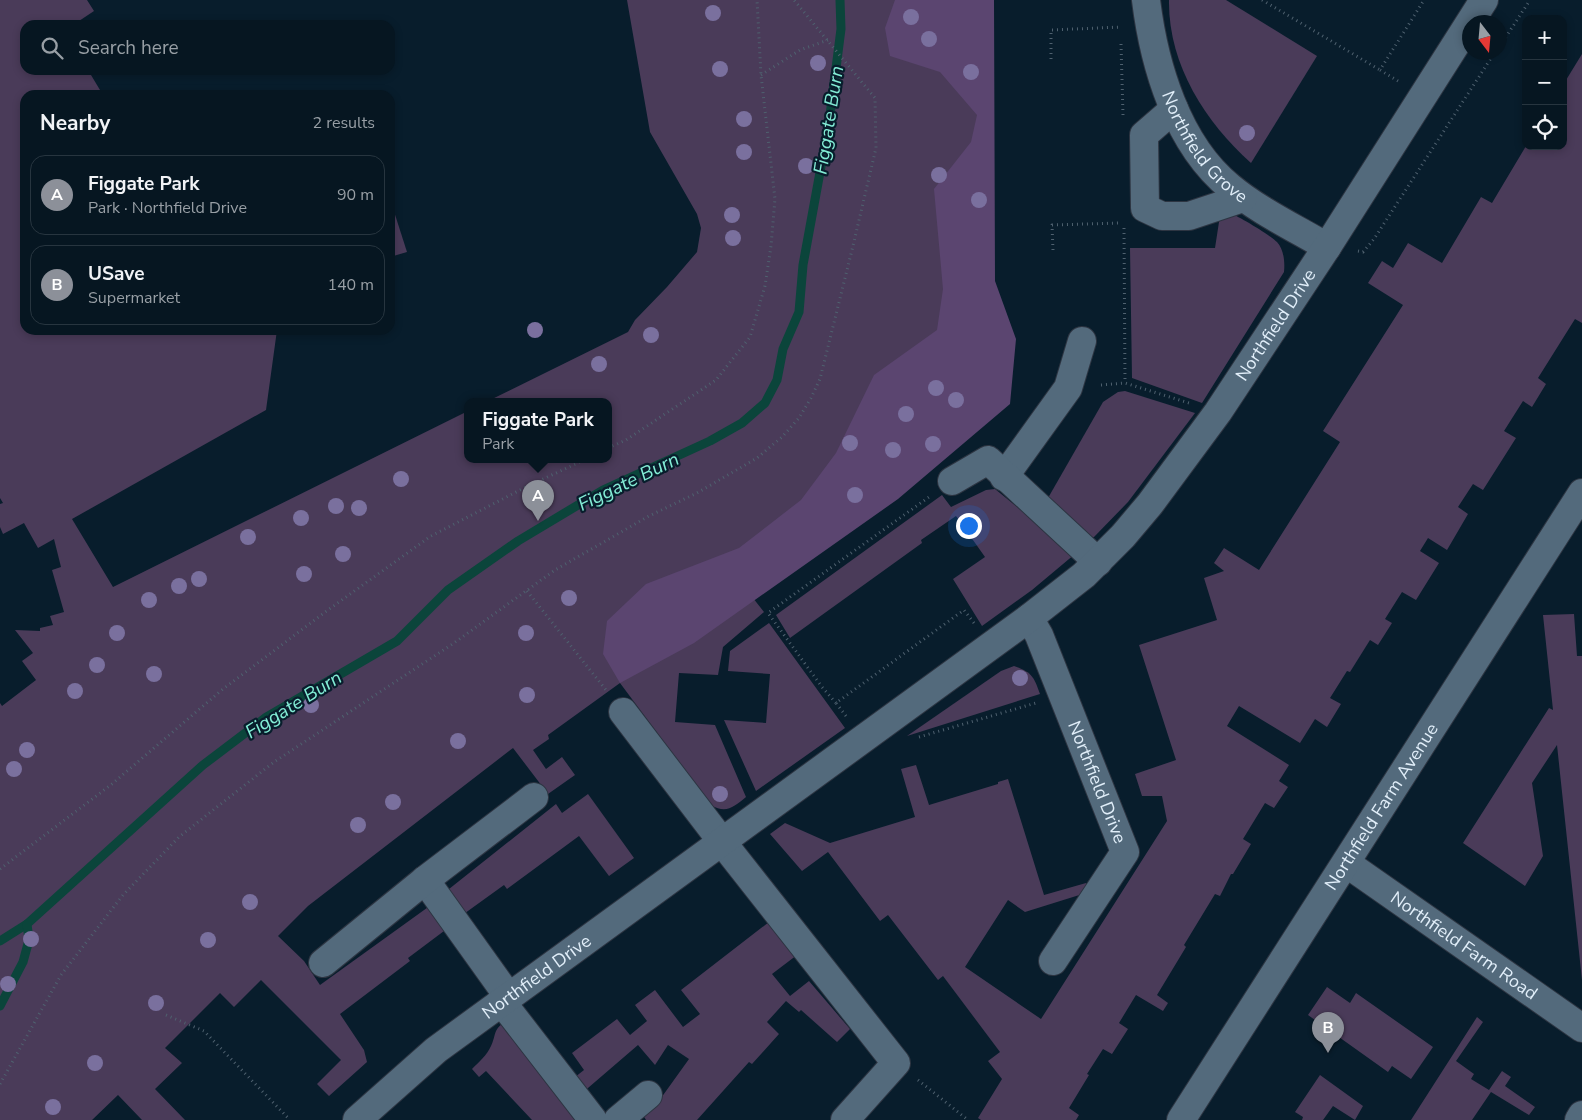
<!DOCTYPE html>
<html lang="en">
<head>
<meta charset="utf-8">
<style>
  :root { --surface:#061621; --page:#0f1f2a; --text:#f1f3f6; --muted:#989fa5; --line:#27353f; --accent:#8c9099 }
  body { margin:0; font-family:"Nunito Sans",sans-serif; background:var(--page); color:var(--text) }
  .controls { position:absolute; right:15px; top:15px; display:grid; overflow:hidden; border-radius:10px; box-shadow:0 2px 8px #0003 }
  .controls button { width:45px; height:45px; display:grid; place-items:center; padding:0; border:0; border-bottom:1px solid var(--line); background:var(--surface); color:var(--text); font:25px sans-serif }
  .compass { position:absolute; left:1462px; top:15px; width:45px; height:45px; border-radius:50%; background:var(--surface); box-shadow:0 2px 8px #0003; rotate:164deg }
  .you { position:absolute; left:968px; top:525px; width:18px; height:18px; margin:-12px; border:4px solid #fff; border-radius:50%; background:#1a73e8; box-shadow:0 0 0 8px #1a73e833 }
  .badge { display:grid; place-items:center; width:32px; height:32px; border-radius:50%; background:var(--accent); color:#fff; font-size:16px; font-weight:700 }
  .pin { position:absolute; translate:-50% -41px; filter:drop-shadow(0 1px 2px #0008) }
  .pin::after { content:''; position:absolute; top:26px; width:18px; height:15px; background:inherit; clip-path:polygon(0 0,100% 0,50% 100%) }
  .popup { position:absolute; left:464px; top:398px; width:148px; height:65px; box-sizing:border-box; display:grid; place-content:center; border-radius:10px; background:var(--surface); filter:drop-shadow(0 1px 4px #0005); font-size:16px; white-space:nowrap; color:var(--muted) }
  .popup b { font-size:19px; color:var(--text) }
  .popup::after { content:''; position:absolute; left:50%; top:100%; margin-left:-10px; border:10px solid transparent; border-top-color:var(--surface) }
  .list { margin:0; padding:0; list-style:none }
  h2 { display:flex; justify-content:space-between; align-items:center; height:65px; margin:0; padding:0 20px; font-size:21px }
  h2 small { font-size:16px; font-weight:400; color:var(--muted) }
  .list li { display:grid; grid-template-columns:32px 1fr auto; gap:15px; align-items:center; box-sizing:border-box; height:80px; margin:0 10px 10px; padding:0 10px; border:1px solid var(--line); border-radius:15px }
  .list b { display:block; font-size:19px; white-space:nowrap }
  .list p { margin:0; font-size:16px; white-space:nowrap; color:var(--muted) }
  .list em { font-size:16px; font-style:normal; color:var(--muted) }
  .icon { flex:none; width:28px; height:28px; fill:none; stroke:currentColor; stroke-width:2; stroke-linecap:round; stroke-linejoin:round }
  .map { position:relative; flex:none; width:1582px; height:1120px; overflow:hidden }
  .search { position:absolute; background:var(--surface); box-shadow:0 2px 8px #0003; left:20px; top:20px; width:375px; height:55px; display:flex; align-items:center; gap:12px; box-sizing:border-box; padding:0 18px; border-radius:15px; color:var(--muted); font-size:19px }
  .panel { position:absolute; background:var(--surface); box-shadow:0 2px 8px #0003; left:20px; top:90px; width:375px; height:245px; border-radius:15px }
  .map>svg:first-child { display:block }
  .green { fill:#4a3b59 }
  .forest { fill:#5b4570 }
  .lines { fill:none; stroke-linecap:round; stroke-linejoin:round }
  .stream { stroke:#0b453b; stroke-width:9 }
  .minor-casing { stroke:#2d3542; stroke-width:30 }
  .path { stroke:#4f616f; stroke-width:3; stroke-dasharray:1 4; stroke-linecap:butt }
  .minor { stroke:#536a7c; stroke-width:28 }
  .tree { fill:#7a709e }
  .labels { text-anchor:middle; stroke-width:4.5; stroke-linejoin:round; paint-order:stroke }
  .street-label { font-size:18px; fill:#e1eef9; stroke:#081d2c }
  .water-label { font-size:19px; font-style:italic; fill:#83edd6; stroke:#081d2c }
</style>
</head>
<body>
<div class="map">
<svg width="1582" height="1120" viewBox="0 0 1582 1120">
  <rect width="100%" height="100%" fill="#081d2c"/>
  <g class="green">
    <path d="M0 0H87L94 11 73 25H25V70H88L103 95H25V330H277L266 410 72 519 113 587 468 411V460H608V402H486L628 332 635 320 667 287 697 252 701 228 697 214 650 132 627 0H985L993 393 753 598 764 612 723 647 718 675 679 673 675 722 715 725 746 797C734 807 726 814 711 805L620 683 548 735 549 739 533 750 546 769 562 757 575 775 548 794 513 748 308 906 278 936 304 961 320 985 431 905 448 928 408 958 410 961 340 1014 364 1050 367 1062 329 1096 317 1084 341 1060 261 980 234 1007 220 993 165 1048 182 1063 155 1089 185 1120H142L118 1095 92 1120H0V703L2 706 36 680 22 661 33 653 15 630 40 631V628L53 625 50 616 64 612 52 570 61 567 54 539 38 548 24 523 3 534 0 527V504L3 503 0 498Z"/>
    <path d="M1169 0H1226L1317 56 1251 163C1205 122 1168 64 1169 0Z"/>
    <path d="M1582 54V323L1575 319 1538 378 1546 384 1532 407 1523 401 1504 431 1516 438 1483 490 1473 484 1458 507 1468 514 1447 550 1428 538 1420 551 1439 563 1416 600 1402 592 1385 619 1392 623 1378 645 1370 640 1350 672 1347 671 1330 698 1341 704 1327 727 1315 719 1300 743 1239 706 1227 726 1289 765 1279 781 1288 787 1274 808 1265 803 1243 839 1251 844 1233 874H1231L1220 896 1215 894 1184 945 1186 947 1157 995 1168 1003 1163 1011 1136 995 1119 1023 1128 1029 1112 1054 1103 1049 1087 1074 1089 1075 1069 1108 1079 1115 1076 1120H981L978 1118 1002 1079 988 1061 1000 1052 943 976 938 980 888 915 880 921 828 852 802 871 770 834 785 823 830 843 915 817 901 769 916 765 929 805 998 784V782L1008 779 1044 895 1086 883 1089 892 1025 912 1008 900 965 967 1041 1019 1167 821 1162 796H1142L1135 774 1176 760 1139 645 1217 620 1204 578 1224 571 1214 563 1224 548 1259 570 1340 442 1323 431 1403 305 1368 283 1382 261 1393 268 1408 243 1442 263 1481 197 1492 203 1526 146H1563V85Z"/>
    <path d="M390 199 407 252 390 257Z"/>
    <path d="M1230 213C1240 217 1270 235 1277 242 1284 250 1285 262 1284 272L1202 403 1132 378 1130 248H1215L1219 222 1223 215Z"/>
    <path d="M1125 391 1195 413 1128 502 1094 537 1089 538 1048 498 1103 402 1118 392Z"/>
    <path d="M995 489 1075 554 1032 590 982 626 953 579 985 557 956 516 921 540 922 543 790 638 776 615 942 495 951 507 986 490Z"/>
    <path d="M1574 614 1577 656H1582V980L1557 745 1532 783 1543 856 1525 886 1463 843 1549 708 1553 710 1543 615Z"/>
    <path d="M769 623 845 728 756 791 724 720 766 723 770 674 728 671 730 651Z"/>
    <path d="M1014 666C1032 672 1034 677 1040 694L907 736 1001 671Z"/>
    <path d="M588 794 634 858 609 876 579 836 507 889 504 885 461 916 444 893 556 804 562 813Z"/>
    <path d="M769 922 797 955 772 974 790 996 809 981 850 1029 837 1042 801 1010 799 1012 786 1001 767 1022 779 1034 752 1064 749 1062 697 1120H646L643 1115 656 1105 689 1059 668 1045 655 1065 638 1045 581 1094 570 1081 584 1070 572 1053 617 1019 630 1035 647 1021 635 1005 655 990 683 1027 700 1014 681 990Z"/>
    <path d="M1327 987 1350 1003 1356 993 1433 1047 1411 1079 1392 1066 1388 1072 1308 1015Z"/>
    <path d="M1477 1017 1483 1022 1456 1061 1474 1074 1471 1079 1489 1090 1502 1071 1511 1077 1505 1086 1535 1107 1529 1115 1491 1092 1472 1120H1411Z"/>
    <path d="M502 1024 576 1120H532L486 1071 479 1077 472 1069C479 1062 487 1055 491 1046 496 1036 493 1031 502 1024Z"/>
    <path d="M1320 1075 1363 1106 1355 1120 1333 1106 1323 1120H1302L1303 1117 1295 1112Z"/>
  </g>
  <path class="forest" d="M895 0H994L995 281 1016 339 1010 404 898 499 694 643 620 683 603 654 607 621 646 584 739 548 801 500 836 453 874 375 937 330 943 289 934 189 971 142 977 115 940 72 890 56 885 28Z"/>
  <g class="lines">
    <g class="stream">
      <path d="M0 941 27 924"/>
      <path d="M0 1006 23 962 29 940 27 924 203 765 265 718 397 641 448 590 518 541 603 490 710 441 742 423 765 403 777 380 783 349 799 312 803 265 829 123 841 29 840 0"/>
    </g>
    <g class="minor-casing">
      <g id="minor">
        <path id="s1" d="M1146 0C1154 65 1177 144 1230 187 1259 211 1295 228 1327 247"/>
        <path d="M1174 109 1144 135 1145 208 1162 216H1189L1243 198"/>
        <path d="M1004 477 1068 388 1082 341"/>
        <path d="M952 481 988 460 1098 562"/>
        <path id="s2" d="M1029 618 1039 635 1125 852 1053 961"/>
        <path d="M623 712 733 856 896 1063 845 1120"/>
        <path id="s3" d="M1346 863 1582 1028"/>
        <path d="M425 880 508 996"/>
        <path d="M323 963 425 880 534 797"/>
        <path d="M501 1001 593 1120"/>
        <path id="s4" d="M357 1120 436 1050 1029 618 1084 575 1123 536 1150 504 1218 412 1327 247 1484 0"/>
        <path d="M618 1120 648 1095"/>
        <path id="s5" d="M1181 1120 1582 493"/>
        <path d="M1579 1120 1582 1115"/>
      </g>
    </g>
    <g class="path">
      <path d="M1262 0 1380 70"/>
      <path d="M1121 44 1123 115"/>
      <path d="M1500 46 1530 0"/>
      <path d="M1051 59V30L1121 27"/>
      <path d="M761 75 800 50 828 40"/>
      <path d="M1398 81 1380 70 1424 0"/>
      <path d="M1124 228 1125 383"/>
      <path d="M1053 250 1052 225 1120 223"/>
      <path d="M1358 251 1363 252 1374 239 1495 52"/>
      <path d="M1101 385 1125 383 1189 403"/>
      <path d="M608 448 626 440 716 380 750 337 765 286 771 246 775 199 761 75 757 0"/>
      <path d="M527 591 606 690"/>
      <path d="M836 703 822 687 768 613 929 497"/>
      <path d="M846 716 836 703 964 610 974 623"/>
      <path d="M919 737 1036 703"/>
      <path d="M0 869 112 784 223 689 328 610 431 536 524 488 584 460"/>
      <path d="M166 1015 204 1031 290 1120"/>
      <path d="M918 1080 968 1120"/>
      <path d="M0 1084 61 975 123 895 179 837 274 762 454 643 555 570 649 516 697 493 757 458 782 437 799 418 811 398 820 379 852 250 876 148 875 98 794 0"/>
    </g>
    <use href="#minor" class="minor"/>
  </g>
  <g class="tree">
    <circle cx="713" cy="13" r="8"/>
    <circle cx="911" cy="17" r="8"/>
    <circle cx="929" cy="39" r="8"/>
    <circle cx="818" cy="63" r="8"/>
    <circle cx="720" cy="69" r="8"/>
    <circle cx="971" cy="72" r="8"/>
    <circle cx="744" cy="119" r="8"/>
    <circle cx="1247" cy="133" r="8"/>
    <circle cx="744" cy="152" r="8"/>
    <circle cx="806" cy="166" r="8"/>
    <circle cx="939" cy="175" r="8"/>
    <circle cx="979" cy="200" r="8"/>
    <circle cx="732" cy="215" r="8"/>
    <circle cx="733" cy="238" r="8"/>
    <circle cx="535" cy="330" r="8"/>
    <circle cx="651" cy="335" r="8"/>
    <circle cx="599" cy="364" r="8"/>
    <circle cx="936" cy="388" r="8"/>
    <circle cx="956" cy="400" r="8"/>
    <circle cx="906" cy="414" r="8"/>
    <circle cx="850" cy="443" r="8"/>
    <circle cx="933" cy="444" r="8"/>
    <circle cx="893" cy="450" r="8"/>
    <circle cx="401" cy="479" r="8"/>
    <circle cx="855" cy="495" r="8"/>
    <circle cx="336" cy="506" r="8"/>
    <circle cx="359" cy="508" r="8"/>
    <circle cx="301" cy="518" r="8"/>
    <circle cx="248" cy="537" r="8"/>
    <circle cx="343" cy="554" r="8"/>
    <circle cx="304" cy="574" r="8"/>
    <circle cx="199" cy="579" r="8"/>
    <circle cx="179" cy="586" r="8"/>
    <circle cx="569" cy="598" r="8"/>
    <circle cx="149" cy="600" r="8"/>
    <circle cx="117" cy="633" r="8"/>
    <circle cx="526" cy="633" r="8"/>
    <circle cx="97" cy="665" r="8"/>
    <circle cx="154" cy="674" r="8"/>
    <circle cx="1020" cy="678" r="8"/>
    <circle cx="75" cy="691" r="8"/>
    <circle cx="527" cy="695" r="8"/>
    <circle cx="311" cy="705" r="8"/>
    <circle cx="458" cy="741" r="8"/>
    <circle cx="27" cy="750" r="8"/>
    <circle cx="14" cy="769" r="8"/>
    <circle cx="720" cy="794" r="8"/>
    <circle cx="393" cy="802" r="8"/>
    <circle cx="358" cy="825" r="8"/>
    <circle cx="250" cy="902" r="8"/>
    <circle cx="31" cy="939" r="8"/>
    <circle cx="208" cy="940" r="8"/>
    <circle cx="8" cy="984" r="8"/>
    <circle cx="156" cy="1003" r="8"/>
    <circle cx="95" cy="1063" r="8"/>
    <circle cx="53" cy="1107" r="8"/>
  </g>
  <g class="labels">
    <g class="street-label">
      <text dy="6" stroke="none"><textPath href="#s1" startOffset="162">Northfield Grove</textPath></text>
      <text dy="6" stroke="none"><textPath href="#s4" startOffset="1225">Northfield Drive</textPath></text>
      <text dy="6" stroke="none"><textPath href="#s2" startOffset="178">Northfield Drive</textPath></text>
      <text dy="6" stroke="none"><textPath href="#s5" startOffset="372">Northfield Farm Avenue</textPath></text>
      <text dy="6" stroke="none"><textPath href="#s3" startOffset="144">Northfield Farm Road</textPath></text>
      <text dy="6" stroke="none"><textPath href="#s4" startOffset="230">Northfield Drive</textPath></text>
    </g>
    <g class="water-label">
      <text transform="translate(828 120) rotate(-81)" y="7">Figgate Burn</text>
      <text transform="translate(628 481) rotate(-26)" y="7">Figgate Burn</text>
      <text transform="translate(293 704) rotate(-32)" y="7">Figgate Burn</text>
    </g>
  </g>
</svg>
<div class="controls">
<button>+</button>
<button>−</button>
<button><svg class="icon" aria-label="locate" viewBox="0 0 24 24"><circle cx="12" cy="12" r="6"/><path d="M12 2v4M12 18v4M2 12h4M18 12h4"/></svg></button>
</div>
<svg class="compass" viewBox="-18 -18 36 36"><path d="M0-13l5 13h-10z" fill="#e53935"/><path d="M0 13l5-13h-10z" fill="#989fa5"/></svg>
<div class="you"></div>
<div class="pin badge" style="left:538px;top:521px">A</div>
<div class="popup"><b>Figgate Park</b>Park</div>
<div class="pin badge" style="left:1328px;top:1053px">B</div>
<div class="search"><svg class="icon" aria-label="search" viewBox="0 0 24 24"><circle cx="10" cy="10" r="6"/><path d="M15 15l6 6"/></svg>Search here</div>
<section class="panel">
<h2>Nearby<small>2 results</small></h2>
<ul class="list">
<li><span class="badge">A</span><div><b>Figgate Park</b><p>Park · Northfield Drive</p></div><em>90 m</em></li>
<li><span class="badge">B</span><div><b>USave</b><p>Supermarket</p></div><em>140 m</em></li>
</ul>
</section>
</div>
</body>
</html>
